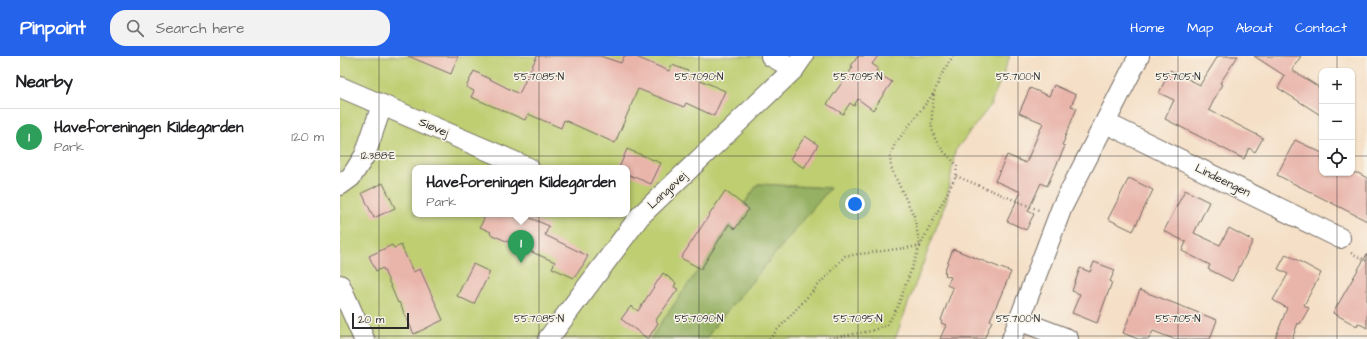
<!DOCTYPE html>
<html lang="en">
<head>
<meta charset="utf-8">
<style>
  :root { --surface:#fff; --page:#f2f2f2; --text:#202124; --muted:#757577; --line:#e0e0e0; --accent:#2563eb }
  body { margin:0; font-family:"Architects Daughter",sans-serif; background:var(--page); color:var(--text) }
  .controls { position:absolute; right:12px; top:12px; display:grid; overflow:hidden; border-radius:8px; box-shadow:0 1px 3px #0004 }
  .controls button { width:36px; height:36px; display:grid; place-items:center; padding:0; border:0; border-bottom:1px solid var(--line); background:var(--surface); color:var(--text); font:20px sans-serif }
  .scale { position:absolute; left:12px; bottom:10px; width:57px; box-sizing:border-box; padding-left:4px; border:2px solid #2b2b2b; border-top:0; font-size:11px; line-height:14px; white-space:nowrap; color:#2b2b2b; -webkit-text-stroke:3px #f7f3e8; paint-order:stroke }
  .you { position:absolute; left:515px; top:148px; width:14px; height:14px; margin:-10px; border:3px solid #fff; border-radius:50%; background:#1a73e8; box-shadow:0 0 0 6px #1a73e833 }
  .badge { display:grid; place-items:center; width:26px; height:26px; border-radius:50%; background:var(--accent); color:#fff; font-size:13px; font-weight:700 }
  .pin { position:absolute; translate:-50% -33px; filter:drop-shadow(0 1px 2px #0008) }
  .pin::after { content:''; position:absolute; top:21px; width:14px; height:12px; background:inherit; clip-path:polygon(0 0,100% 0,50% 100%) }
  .popup { position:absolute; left:72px; top:109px; width:218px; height:52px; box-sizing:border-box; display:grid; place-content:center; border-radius:8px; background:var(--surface); filter:drop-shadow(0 1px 3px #0005); font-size:13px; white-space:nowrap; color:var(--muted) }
  .popup b { font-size:15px; color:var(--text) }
  .popup::after { content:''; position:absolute; left:50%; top:100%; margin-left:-8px; border:8px solid transparent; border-top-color:var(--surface) }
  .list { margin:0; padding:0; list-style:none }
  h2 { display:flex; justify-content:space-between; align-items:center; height:52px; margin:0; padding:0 16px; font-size:17px }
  h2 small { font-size:13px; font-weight:400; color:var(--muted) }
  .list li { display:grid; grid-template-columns:26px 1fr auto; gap:12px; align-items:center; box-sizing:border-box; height:56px; padding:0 16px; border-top:1px solid var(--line) }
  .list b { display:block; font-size:15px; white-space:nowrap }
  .list p { margin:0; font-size:13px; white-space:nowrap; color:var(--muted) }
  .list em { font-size:13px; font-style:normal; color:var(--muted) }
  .icon { flex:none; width:22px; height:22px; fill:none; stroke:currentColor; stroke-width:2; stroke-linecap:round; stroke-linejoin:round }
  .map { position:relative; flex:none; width:1027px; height:283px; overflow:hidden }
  header { display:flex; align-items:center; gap:24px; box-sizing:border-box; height:56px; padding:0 20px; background:var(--accent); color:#fff }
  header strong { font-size:19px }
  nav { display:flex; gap:22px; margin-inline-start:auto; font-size:14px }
  .search { width:280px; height:36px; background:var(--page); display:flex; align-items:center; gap:10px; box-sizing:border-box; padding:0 14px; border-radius:16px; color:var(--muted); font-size:15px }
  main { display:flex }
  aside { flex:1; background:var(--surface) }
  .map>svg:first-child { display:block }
  .green { fill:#bece71; stroke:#747c4e; fill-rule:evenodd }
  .forest { fill:#96b163; stroke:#606e47 }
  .building { fill:#e9b5ab }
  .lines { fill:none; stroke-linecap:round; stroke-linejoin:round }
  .minor-casing { stroke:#726a61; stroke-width:22 }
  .path { stroke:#726a61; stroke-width:2.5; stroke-dasharray:1 3; stroke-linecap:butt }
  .minor { stroke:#fff; stroke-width:20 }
  .ticks { fill:none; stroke:#2b2b2b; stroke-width:1; stroke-opacity:0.45 }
  .labels { text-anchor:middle; stroke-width:3; stroke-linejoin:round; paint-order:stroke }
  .street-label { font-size:12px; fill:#2b2b2b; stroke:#f7f3e8 }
  .ticks-label { font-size:10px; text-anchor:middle; fill:#2b2b2b; stroke:#f7f3e8; stroke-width:3; stroke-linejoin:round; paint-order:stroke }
</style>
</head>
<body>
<header>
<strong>Pinpoint</strong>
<div class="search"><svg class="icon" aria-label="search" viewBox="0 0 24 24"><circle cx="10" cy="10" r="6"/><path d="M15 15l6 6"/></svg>Search here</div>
<nav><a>Home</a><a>Map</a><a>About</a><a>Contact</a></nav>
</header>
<main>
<aside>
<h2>Nearby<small></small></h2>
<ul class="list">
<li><span class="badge" style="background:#2e9e5b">1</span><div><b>Haveforeningen Kildegården</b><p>Park</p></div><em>120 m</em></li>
</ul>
</aside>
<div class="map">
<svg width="1027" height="283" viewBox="0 0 1027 283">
  <rect width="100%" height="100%" fill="#f7f3e8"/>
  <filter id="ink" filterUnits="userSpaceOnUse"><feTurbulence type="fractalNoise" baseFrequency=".025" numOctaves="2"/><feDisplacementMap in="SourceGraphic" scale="8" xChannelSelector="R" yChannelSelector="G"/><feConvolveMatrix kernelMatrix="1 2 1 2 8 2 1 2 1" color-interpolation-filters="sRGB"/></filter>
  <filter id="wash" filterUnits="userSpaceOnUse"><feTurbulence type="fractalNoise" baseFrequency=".012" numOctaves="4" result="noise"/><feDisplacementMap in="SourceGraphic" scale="16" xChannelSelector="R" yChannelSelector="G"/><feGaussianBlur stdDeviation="0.9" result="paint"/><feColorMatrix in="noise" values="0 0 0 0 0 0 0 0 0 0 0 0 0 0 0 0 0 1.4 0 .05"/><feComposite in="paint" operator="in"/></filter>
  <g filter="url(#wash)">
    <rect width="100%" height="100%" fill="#f5dfc6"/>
    <path class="green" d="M0 0H670L650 50 615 95 607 143 555 283H366L374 271 490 132 418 128 310 283H0ZM75 112H287V158H75Z"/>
    <path class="forest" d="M418 128 490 132 374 271 366 283H310Z"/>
    <g id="blocks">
      <g class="building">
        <path d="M68 0H118L111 18Z"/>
        <path d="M197 0H260L281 7 284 0H294L329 15 332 9 348 15 347 18 385 35 374 60 346 47 344 51 298 33 275 87 224 64 221 72 188 58 185 64 131 41 134 35 126 31 134 15 179 38Z"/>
        <path d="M518 0H538L532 8 538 12 536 16 552 26 533 54 518 43 514 50 510 47 503 58 487 48 513 11 511 10Z"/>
        <path d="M878 0H898L880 27 882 28 869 54 923 82 915 96 909 92 904 103 825 63 834 44 819 37 830 14 860 29Z"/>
        <path d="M914 0H961L952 14 982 33V60L938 32 945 20Z"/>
        <path d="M714 29 736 39 731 50 737 52 724 83H725L722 89 725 90 707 130 701 127 688 155 694 158 686 174 667 165 681 136 655 125 667 99 686 107 703 67 679 57 690 32 709 40Z"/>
        <path d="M465 80 478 89 464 112 450 103Z"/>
        <path d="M955 84 982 97V117H1018L1027 122V165L937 119Z"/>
        <path d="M287 93 321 107 311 128 287 118V112H279Z"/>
        <path d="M789 122 813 134 793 175 768 163Z"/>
        <path d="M43 127 55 152 34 162 22 137Z"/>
        <path d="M845 134 869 146 854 177 880 189 889 172 913 185 892 225 868 213 870 209 842 195 846 186 824 175Z"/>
        <path d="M385 135 409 153 395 173 389 168 361 213 341 202Z"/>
        <path d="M146 158H181L209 170 205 179 248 200 243 209 234 222 212 212 215 206 150 178 151 176 140 171Z"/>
        <path d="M52 189 54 192 61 189 73 216 80 213 103 264 74 278 59 246 58 247 43 212 36 215 29 200Z"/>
        <path d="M613 193 671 216 650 264 652 265 644 283H600L606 269 601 267 602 264H601L613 232 607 229 611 221 605 219 606 216H604Z"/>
        <path d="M946 198 981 217 964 249 969 252 960 268 958 267 952 283H935L947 252 933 244 948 218 938 213Z"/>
        <path d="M1027 198V272L1018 267 1017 270 993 257Z"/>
        <path d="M754 206 775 214 770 225 772 226 757 267 732 257 740 238 732 235 740 212 750 216Z"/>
        <path d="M133 208 150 216 134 248 117 240Z"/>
        <path d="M323 217 336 227 334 231 338 233 316 264 318 267 308 283 281 263 291 250 298 255Z"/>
        <path d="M800 234 877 264 870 283H834L813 275 809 283H798L783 277Z"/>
      </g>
    </g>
  </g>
  <g filter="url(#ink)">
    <use href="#blocks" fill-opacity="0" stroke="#726a61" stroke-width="1"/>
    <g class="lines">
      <g class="minor-casing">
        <g id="minor">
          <path d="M431 0 454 13"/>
          <path d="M0 31 189 112"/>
          <path d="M766 67 1000 182"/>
          <path d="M0 129 11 121 25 99 42 49"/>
          <path d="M0 229 24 283"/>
          <path d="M678 264 728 283"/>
          <path d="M208 283 300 160 454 13 463 0"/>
          <path d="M672 283 722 151 799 0"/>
        </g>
      </g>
      <g class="path">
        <path d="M616 120 701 155"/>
        <path d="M1011 197 1027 205"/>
        <path d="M429 283 505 200 580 190 616 120 617 109C588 81 590 76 594 37"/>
        <path d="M485 283 531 275 547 269 557 252 580 190 574 160 551 112 550 100 555 88 594 37 603 16 613 0"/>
      </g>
      <use href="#minor" class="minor"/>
    </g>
  </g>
  <path class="ticks" d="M39 0V283M199 0V283M359 0V283M518 0V283M678 0V283M838 0V283M997 0V15M0 100H982M1012 100H1027M997 117V283M0 280H1027"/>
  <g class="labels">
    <g class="street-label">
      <text transform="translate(94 71) rotate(23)" y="4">Siøvej</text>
      <text transform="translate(883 124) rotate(26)" y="4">Lindeengen</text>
      <text transform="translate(327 134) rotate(-43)" y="4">Langøvej</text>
    </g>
  </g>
  <g class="ticks-label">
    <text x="199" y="24">55.7085°N</text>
    <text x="359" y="24">55.7090°N</text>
    <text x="518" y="24">55.7095°N</text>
    <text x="678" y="24">55.7100°N</text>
    <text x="838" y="24">55.7105°N</text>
    <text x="38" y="103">12.388°E</text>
    <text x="199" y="266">55.7085°N</text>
    <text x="359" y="266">55.7090°N</text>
    <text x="518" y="266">55.7095°N</text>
    <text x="678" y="266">55.7100°N</text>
    <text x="838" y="266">55.7105°N</text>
  </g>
</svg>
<div class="controls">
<button>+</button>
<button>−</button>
<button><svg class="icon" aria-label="locate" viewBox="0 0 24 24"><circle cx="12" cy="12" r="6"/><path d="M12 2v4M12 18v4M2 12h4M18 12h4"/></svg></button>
</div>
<div class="scale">20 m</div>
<div class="you"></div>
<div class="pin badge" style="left:181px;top:207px;background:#2e9e5b">1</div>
<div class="popup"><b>Haveforeningen Kildegården</b>Park</div>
</div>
</main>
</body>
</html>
